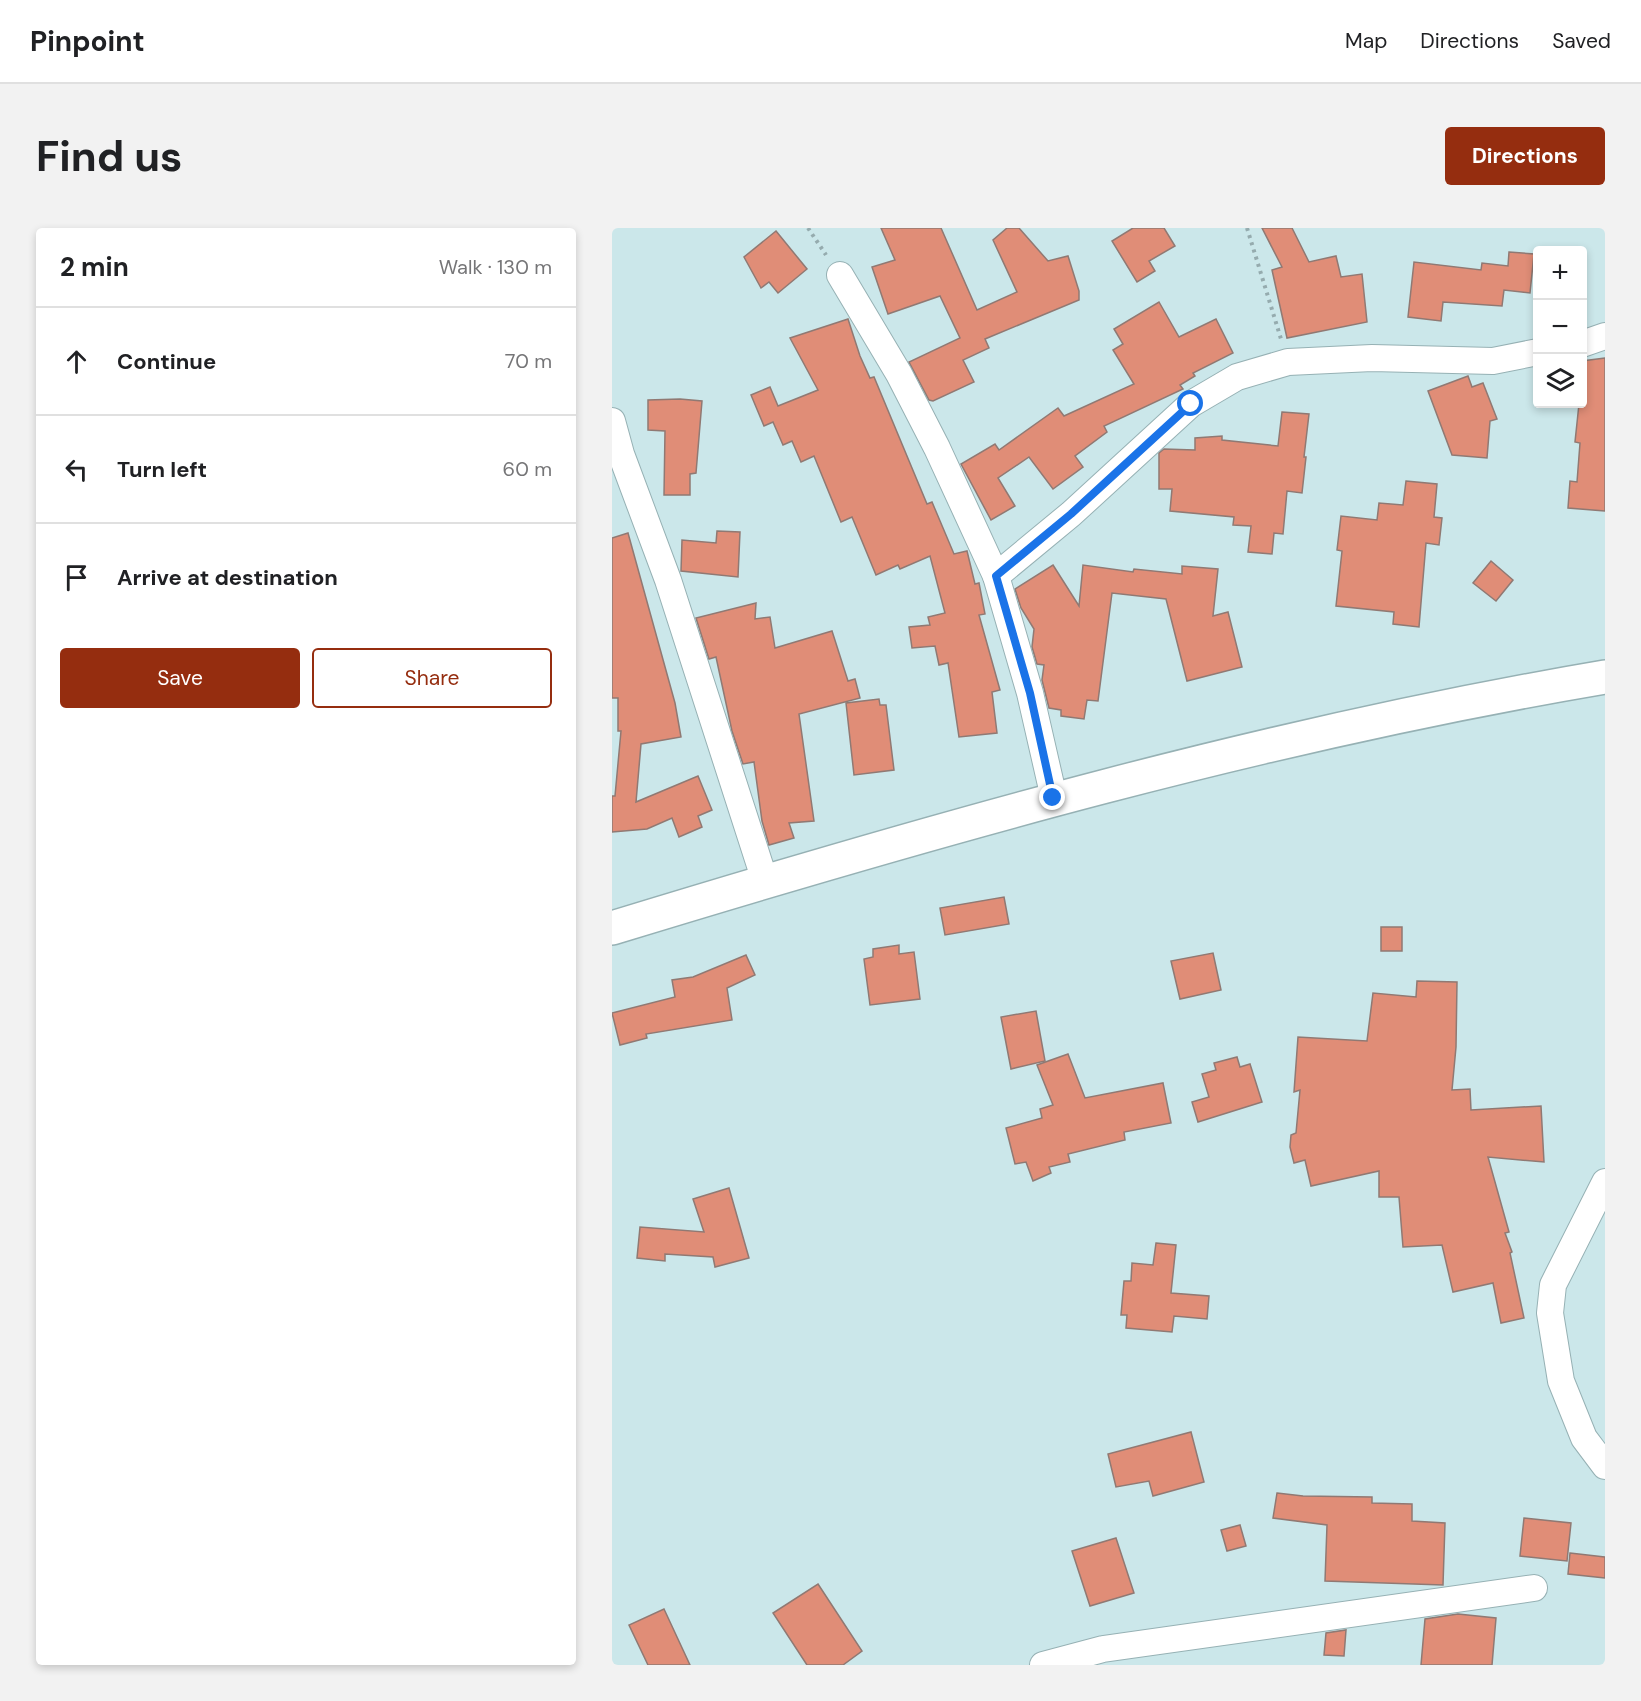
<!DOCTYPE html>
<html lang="en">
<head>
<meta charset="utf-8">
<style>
  :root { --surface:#fff; --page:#f2f2f2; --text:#202124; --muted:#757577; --line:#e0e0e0; --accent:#952d0f }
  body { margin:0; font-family:"DM Sans",sans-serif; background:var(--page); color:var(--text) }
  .controls { position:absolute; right:18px; top:18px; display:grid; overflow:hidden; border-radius:6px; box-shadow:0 3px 9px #0003 }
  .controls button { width:54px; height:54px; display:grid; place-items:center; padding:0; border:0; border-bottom:2px solid var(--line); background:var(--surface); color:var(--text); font:30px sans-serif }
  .stop { position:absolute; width:18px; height:18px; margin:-14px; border:4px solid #1a73e8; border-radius:50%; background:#fff }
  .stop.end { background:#1a73e8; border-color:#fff; box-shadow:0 2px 6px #0008 }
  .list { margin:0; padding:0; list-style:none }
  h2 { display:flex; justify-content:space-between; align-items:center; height:78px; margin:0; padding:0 24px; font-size:26px }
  h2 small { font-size:20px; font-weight:400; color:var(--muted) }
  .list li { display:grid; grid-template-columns:39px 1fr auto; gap:18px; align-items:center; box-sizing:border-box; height:108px; padding:0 24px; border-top:2px solid var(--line) }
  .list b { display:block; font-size:22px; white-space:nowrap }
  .list em { font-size:20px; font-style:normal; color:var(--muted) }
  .actions { display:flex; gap:12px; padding:18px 24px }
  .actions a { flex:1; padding:14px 0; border:2px solid var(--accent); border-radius:6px; text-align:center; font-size:21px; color:var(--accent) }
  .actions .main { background:var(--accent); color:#fff }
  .icon { flex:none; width:33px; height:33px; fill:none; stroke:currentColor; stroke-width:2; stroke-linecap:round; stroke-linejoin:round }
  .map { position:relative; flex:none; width:993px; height:1437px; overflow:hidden; border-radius:6px }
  header { display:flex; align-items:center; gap:36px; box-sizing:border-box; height:84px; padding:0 30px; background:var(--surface); border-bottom:2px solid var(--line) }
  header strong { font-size:28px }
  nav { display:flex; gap:33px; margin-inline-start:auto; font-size:21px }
  .intro { display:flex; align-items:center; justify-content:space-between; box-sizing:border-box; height:144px; padding:0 36px }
  h1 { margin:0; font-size:42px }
  .button { padding:15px 27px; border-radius:6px; background:var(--accent); color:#fff; font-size:21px; font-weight:700 }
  main { display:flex; gap:36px; padding:0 36px }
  aside { flex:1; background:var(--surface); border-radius:6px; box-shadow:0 3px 9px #0003 }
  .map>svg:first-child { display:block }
  .building { fill:#e08d77; stroke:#907973; stroke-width:1.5 }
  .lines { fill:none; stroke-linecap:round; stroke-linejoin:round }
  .minor-casing { stroke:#96b1b4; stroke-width:28 }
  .highway-casing { stroke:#96b1b4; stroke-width:36 }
  .path { stroke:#95abae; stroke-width:4; stroke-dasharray:3 4.5; stroke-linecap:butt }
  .minor { stroke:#fff; stroke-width:26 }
  .highway { stroke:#fff; stroke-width:33 }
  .route { stroke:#1a73e8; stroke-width:8 }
</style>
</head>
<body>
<header>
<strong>Pinpoint</strong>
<nav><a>Map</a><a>Directions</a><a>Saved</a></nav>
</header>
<div class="intro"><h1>Find us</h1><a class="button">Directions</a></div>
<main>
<aside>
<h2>2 min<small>Walk · 130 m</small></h2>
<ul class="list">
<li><svg class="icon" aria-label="ahead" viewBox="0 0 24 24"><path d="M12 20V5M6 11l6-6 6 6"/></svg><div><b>Continue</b></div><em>70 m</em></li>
<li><svg class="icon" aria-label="left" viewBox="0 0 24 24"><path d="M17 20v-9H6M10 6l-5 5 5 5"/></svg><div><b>Turn left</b></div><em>60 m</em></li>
<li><svg class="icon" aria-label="arrive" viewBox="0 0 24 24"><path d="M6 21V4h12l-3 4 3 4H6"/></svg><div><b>Arrive at destination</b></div></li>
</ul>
<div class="actions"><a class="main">Save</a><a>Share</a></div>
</aside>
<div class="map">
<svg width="993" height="1437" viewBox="0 0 993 1437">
  <rect width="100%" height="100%" fill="#cbe7ea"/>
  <g class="building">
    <path d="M269 0H329L365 82 405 64 381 12 395 0H407L436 33 456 28 467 63V72L373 111 377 120 351 132 362 154 321 173 317 172 297 134 348 110 328 68 276 86 260 39 283 32Z"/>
    <path d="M521 0H552L563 18 537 33 543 43 525 54 500 13Z"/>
    <path d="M650 0H680L697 34 724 28 729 49 750 46 755 94 675 110 660 42 670 39Z"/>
    <path d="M164 3 195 41 166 65 157 54 149 60 132 29Z"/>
    <path d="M897 24 922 26 918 65 892 62 890 78 831 74 829 93 796 89 802 34 869 42 870 35 896 38Z"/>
    <path d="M547 74 567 109 604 91 621 125 581 145 583 148 568 157 571 161 492 198 495 204 463 228 471 239 441 261 417 229 386 250 403 278 379 292 349 236 383 216 387 222 446 180 452 188 522 156 501 122 511 116 502 101Z"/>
    <path d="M236 91 248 128 258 150 262 149 315 276 320 274 342 326 355 323 363 356 367 355 373 386 367 387 388 462 380 464 385 505 347 509 336 435 327 437 323 418 300 420 297 399 318 397 316 389 333 385 318 328 288 341 286 337 264 347 240 289 229 294 202 228 189 234 180 213 171 217 161 194 152 198 139 167 158 159 166 178 206 162 178 110Z"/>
    <path d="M993 130V283L956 280 958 253 965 254 968 215 963 214 967 176H970V133Z"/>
    <path d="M856 148 860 159 871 155 885 191 878 193 875 230 840 227 816 163Z"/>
    <path d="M68 171 90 173 84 245 78 246V267H52L53 203 36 202V172Z"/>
    <path d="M670 184 697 186 692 229H694L690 265 675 263 671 306 662 305 660 326 636 324 639 298 621 297 622 289 558 283 560 261H547V225L552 221 583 222V210L610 208V212L666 218Z"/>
    <path d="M794 253 825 256 822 289 830 290 827 317 814 315 807 399 781 396 782 384 724 378 730 323 725 322 729 288 765 292 767 275 791 277Z"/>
    <path d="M105 303 128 304 126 349 69 343 70 312 104 315Z"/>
    <path d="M16 305 63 475 69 509 29 516 24 574 86 548 100 582 86 588 90 599 67 609 60 590 35 601 0 604V568H3L9 503H6V470H0V310Z"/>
    <path d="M879 333 901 352 884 373 861 355Z"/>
    <path d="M441 337 467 378 471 337 521 344 522 341 570 346V338L606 341 601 388 616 384 630 439 575 453 554 371 500 365 486 473 475 472 472 491 449 488V482L437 480 430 452 432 437 425 436 420 419 422 401 409 380 403 361Z"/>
    <path d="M144 375 143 391 158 389 163 420 220 403 236 453 243 451 248 470 187 486 202 593 177 595 182 610 157 617 150 593 142 534 131 536 120 503 104 429 97 431 84 390Z"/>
    <path d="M267 471 268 477H274L282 542 242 547 234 475Z"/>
    <path d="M392 669 397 696 333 707 328 680Z"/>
    <rect x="769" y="699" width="21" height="24"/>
    <path d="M287 717V726L302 724 308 771 258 777 252 731 261 729V721Z"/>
    <path d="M601 725 609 762 568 771 559 733Z"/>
    <path d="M134 727 143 747 115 760 120 792 34 806 35 810 8 817 0 785 63 769 60 752 81 749Z"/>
    <path d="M805 753 845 754 844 819 840 862 858 861 859 882 929 878 932 934 876 929 897 1004 893 1005 900 1024 898 1025 912 1090 889 1095 881 1055 841 1064 830 1017 791 1019 787 969H767V943L699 958 693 932 682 935 678 919 679 907 684 905 688 862 682 864 686 809 755 813 761 765 804 769Z"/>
    <path d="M424 783 433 833 399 841 389 789Z"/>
    <path d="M456 826 473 870 551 855 559 895 512 904 513 912 456 926 458 934 437 939 439 945 421 953 414 934 403 936 394 900 430 890 428 881 441 877 425 837Z"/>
    <path d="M625 829 628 839 638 836 650 874 586 894 580 874 597 869 590 846 604 842 602 835Z"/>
    <path d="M117 960 137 1030 103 1039 101 1029 53 1026V1033L25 1030 28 999 92 1004 81 971Z"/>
    <path d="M544 1015 564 1017 559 1065 597 1068 595 1091 562 1088 560 1104 514 1100 515 1087H509L512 1053H519L520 1035 541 1037Z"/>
    <path d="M579 1204 592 1254 541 1268 537 1253 504 1259 496 1226Z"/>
    <path d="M665 1265 691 1268 760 1269V1275L800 1276V1293L833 1295 831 1357 713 1353 715 1297 661 1290Z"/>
    <path d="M912 1290 959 1295 955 1333 908 1328Z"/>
    <path d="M628 1297 634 1318 615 1323 609 1302Z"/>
    <path d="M504 1310 522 1365 478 1378 460 1323Z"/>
    <path d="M958 1325 993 1329V1350L956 1346Z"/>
    <path d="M206 1356 250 1423 231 1437H195L161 1385Z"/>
    <path d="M52 1381 78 1437H36L17 1397Z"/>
    <path d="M846 1386 884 1390 880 1437H809L813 1391Z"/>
    <path d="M734 1402 732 1428 712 1427 714 1405Z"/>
  </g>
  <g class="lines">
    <g class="minor-casing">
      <g id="minor">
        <path d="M228 47 287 146 325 220 384 348 418 465 442 570"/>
        <path d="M970 116 993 108"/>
        <path d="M0 193 9 226 56 352 153 653"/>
        <path d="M384 348 459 286 579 176 625 149 676 134 760 130 881 133 926 124"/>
        <path d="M993 954 941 1057 938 1085 949 1153 972 1210 993 1238"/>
        <path d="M431 1437 491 1421 922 1360"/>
      </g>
    </g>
    <g class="highway-casing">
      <path id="highway" d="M0 700C327 600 656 506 993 449"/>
    </g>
    <g class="path">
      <path d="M196 0 214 27"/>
      <path d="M635 0 669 111"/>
    </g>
    <use href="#minor" class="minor"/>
    <use href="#highway" class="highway"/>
  </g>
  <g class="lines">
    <path class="route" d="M441 570 418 465 384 348 459 286 579 176"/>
  </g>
</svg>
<div class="controls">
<button>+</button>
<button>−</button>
<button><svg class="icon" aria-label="layers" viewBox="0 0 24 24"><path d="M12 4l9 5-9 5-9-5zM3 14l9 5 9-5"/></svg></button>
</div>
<div class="stop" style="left:579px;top:176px"></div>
<div class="stop end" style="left:441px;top:570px"></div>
</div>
</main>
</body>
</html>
